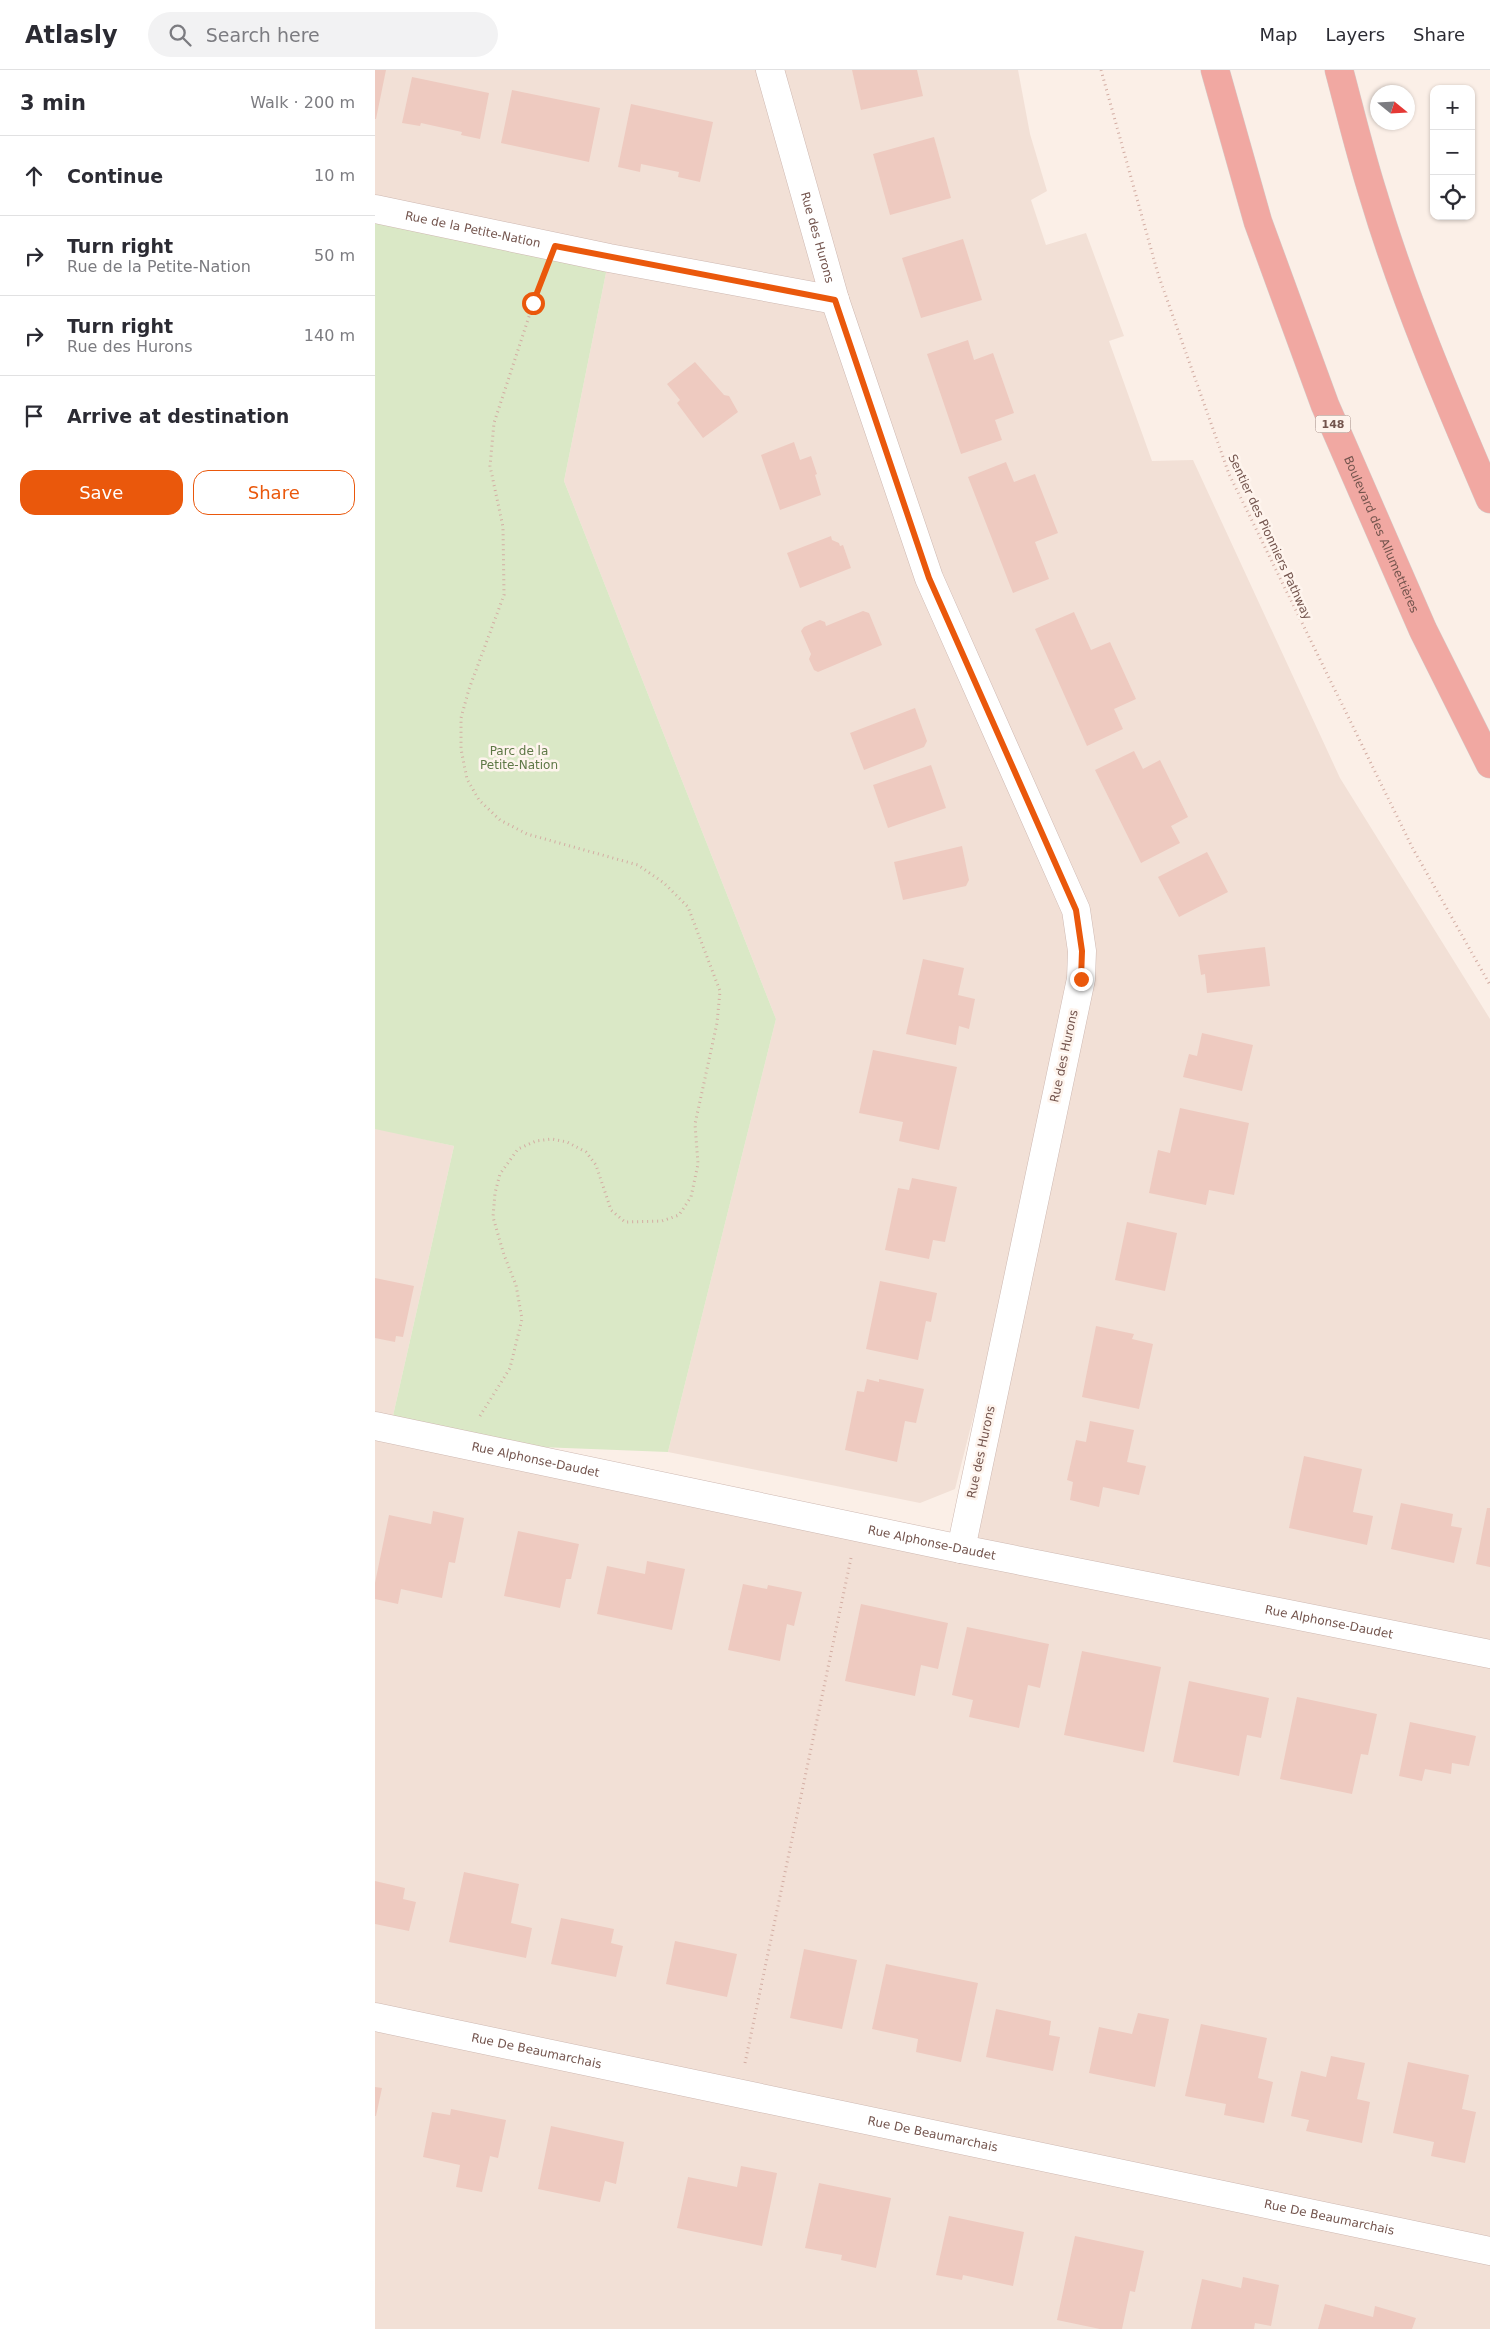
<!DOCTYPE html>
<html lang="en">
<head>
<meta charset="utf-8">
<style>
  :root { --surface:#fff; --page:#f2f2f3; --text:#2b2b33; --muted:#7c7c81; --line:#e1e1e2; --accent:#ea580c }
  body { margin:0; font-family:"DejaVu Sans",sans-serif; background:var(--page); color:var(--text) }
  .controls { position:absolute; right:15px; top:15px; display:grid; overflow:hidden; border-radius:10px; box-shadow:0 1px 4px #0004 }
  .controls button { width:45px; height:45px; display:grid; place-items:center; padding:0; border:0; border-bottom:1px solid var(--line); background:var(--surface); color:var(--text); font:25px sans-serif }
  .compass { position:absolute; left:995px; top:15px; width:45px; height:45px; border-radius:50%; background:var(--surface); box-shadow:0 1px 4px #0004; rotate:108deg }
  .stop { position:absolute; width:15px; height:15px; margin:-11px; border:4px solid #ea580c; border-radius:50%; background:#fff }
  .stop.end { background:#ea580c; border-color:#fff; box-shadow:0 1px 5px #0008 }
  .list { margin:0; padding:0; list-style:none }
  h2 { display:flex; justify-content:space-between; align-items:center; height:65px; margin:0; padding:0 20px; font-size:21px }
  h2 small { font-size:16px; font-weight:400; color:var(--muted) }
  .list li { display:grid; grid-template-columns:32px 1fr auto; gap:15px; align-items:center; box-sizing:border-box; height:80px; padding:0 20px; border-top:1px solid var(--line) }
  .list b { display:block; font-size:19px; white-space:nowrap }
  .list p { margin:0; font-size:16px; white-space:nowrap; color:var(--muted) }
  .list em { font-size:16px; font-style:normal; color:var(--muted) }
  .actions { display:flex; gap:10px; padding:15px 20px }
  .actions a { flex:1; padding:11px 0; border:1px solid var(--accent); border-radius:15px; text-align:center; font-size:18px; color:var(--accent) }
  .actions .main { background:var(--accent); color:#fff }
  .icon { flex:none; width:28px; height:28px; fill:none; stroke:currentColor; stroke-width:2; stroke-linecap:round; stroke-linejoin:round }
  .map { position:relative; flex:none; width:1115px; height:2259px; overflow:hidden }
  header { display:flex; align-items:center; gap:30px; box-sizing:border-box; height:70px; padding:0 25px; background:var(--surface); border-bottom:1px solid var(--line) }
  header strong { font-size:24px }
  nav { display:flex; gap:28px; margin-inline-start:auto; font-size:18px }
  .search { width:350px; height:45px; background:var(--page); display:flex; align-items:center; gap:12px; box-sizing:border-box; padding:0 18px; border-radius:28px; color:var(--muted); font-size:19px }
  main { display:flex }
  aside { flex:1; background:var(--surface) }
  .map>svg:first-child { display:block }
  .residential { fill:#f2e0d6 }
  .green { fill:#dae8c6 }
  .building { fill:#eecac0 }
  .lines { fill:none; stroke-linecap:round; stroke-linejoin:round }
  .minor-casing { stroke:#ceb8b1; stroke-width:29 }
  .highway-casing { stroke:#d5ccca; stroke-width:29 }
  .path { stroke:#d3ada3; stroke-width:3; stroke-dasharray:1 4; stroke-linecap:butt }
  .minor { stroke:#fff; stroke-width:28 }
  .highway { stroke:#f1a8a2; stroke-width:28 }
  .route { stroke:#ea580c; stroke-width:6 }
  .labels { text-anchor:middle; stroke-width:5; stroke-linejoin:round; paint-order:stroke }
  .shield { fill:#fef4ed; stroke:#9d847d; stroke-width:1 }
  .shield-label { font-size:11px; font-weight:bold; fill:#73544d }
  .street-label { font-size:12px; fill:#73544d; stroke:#fef4ed }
  .park-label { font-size:12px; fill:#5e7846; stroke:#fef4ed }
</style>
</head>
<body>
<header>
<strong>Atlasly</strong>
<div class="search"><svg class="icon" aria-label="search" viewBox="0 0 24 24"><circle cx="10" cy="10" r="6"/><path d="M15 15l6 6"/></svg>Search here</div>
<nav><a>Map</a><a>Layers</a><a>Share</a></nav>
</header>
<main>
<aside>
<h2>3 min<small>Walk · 200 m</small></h2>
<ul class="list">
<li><svg class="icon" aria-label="ahead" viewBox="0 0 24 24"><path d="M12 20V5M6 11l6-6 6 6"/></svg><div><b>Continue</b></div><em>10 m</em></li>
<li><svg class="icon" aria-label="right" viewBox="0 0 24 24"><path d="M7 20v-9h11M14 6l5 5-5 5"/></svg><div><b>Turn right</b><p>Rue de la Petite-Nation</p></div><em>50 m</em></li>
<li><svg class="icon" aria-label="right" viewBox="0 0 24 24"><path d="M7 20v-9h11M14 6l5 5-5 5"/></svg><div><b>Turn right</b><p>Rue des Hurons</p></div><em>140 m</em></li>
<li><svg class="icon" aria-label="arrive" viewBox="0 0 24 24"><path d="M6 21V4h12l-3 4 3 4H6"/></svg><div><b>Arrive at destination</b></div></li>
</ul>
<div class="actions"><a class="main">Save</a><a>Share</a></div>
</aside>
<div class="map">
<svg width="1115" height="2259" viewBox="0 0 1115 2259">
  <rect width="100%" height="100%" fill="#fbefe7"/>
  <path class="residential" d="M0 0H643L655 64 672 121 656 130 671 175 711 163 749 266 734 271 777 391 818 390 965 708 1115 949V2259H0V1058L79 1076 15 1359 586 1479 681 1021 580 1419 545 1433 293 1382 401 949 189 411 234 188 0 139Z"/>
  <path class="green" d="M0 139 234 188 189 411 401 949 293 1382 88 1374 15 1359 79 1076 0 1059Z"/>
  <g class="building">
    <path d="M0 0H11L1 49H0Z"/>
    <path d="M477 0H542L548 26 486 40Z"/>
    <path d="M37 7 114 23 105 69 86 65 87 62 46 53 45 56 27 53Z"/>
    <path d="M137 20 225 38 214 92 126 73Z"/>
    <path d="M256 34 338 52 325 112 303 107 304 102 266 94 265 102 243 97Z"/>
    <path d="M559 67 576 128 515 145 498 84Z"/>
    <path d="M588 169 607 230 546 248 527 188Z"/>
    <path d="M593 270 599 290 618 283 639 343 620 350 627 370 586 384 552 284Z"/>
    <path d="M320 292 349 325 354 326 363 342 328 368 302 333 305 330 292 314Z"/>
    <path d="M419 372 425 390 436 386 442 404 440 405 446 425 405 440 386 385Z"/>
    <path d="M631 392 639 412 660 404 683 463 660 472 674 509 638 523 593 407Z"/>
    <path d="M456 466 457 470 464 473 465 476 468 475 476 498 425 518 412 483Z"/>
    <path d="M488 541 494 543 507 575 443 602 439 600 434 589 436 584 426 561 429 557 445 550 450 552 451 556Z"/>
    <path d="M699 542 716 580 735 572 761 629 739 639 748 659 712 676 660 559Z"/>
    <path d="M540 638 552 671 549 677 489 700 475 663Z"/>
    <path d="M759 681 768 699 785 690 813 747 796 756 805 773 766 793 720 700Z"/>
    <path d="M556 695 571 738 513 758 498 715Z"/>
    <path d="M587 776 594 810 591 816 528 830 519 792Z"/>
    <path d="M832 782 853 822 804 847 783 807Z"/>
    <path d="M890 877 895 916 832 923 830 904 826 905 823 885Z"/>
    <path d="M548 889 589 898 583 925 600 929 594 959 584 956 581 975 531 964Z"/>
    <path d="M827 963 878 975 867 1021 808 1007 814 984 822 986Z"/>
    <path d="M498 980 582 997 564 1080 524 1071 528 1052 484 1043Z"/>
    <path d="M805 1038 874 1053 859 1125 834 1120 831 1135 774 1123 783 1080 795 1083Z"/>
    <path d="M537 1108 582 1117 570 1172 558 1170 554 1189 510 1180 523 1118 534 1120Z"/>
    <path d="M752 1152 802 1163 790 1221 740 1210Z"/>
    <path d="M0 1208 39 1216 28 1267 21 1266 20 1272 0 1268Z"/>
    <path d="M505 1211 562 1223 556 1252 551 1251 543 1290 491 1279Z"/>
    <path d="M721 1256 759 1264 757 1269 778 1274 764 1339 707 1327Z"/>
    <path d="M492 1309 504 1312V1309L549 1319 541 1353 530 1351 522 1392 470 1380 482 1321 489 1322Z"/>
    <path d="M715 1351 759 1360 752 1392 771 1396 764 1425 728 1417 724 1437 695 1430 698 1412 692 1410 701 1370 711 1372Z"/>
    <path d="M929 1386 987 1399 978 1442 998 1446 992 1475 914 1458Z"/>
    <path d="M1026 1433 1078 1444 1076 1456 1087 1458 1079 1493 1016 1479Z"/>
    <path d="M1112 1438H1115V1497L1101 1494Z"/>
    <path d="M58 1441 89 1448 80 1493 74 1492 67 1528 26 1519 23 1534 0 1529V1513L14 1445 56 1454Z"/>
    <path d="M143 1461 204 1474 196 1509H191L185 1538 129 1526Z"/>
    <path d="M272 1491 310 1499 297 1560 222 1544 232 1496 270 1504Z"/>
    <path d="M368 1514 392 1519 393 1515 427 1522 419 1556 412 1554 405 1591 353 1580Z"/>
    <path d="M486 1534 573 1553 563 1599 546 1595 540 1626 470 1611Z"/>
    <path d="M592 1557 674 1574 665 1618 653 1615 644 1658 594 1647 598 1630 577 1625Z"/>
    <path d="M707 1581 786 1597 769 1682 689 1665Z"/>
    <path d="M814 1611 894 1628 886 1668 872 1665 864 1706 798 1692Z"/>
    <path d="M922 1627 1002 1644 993 1685 986 1684 977 1724 905 1709Z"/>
    <path d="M1035 1652 1101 1666 1094 1696 1077 1693 1076 1704 1050 1699 1047 1711 1024 1706Z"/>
    <path d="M89 1802 144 1814 136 1853 157 1858 151 1888 74 1872Z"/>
    <path d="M0 1811 30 1818 28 1829 41 1832 34 1861 0 1854Z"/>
    <path d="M186 1848 239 1859 236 1873 248 1876 241 1907 176 1894Z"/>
    <path d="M300 1871 362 1884 352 1927 291 1914Z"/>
    <path d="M429 1879 482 1890 467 1959 415 1948Z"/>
    <path d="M511 1894 603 1913 586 1992 541 1982 543 1969 497 1959Z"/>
    <path d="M621 1939 676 1951 674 1965 685 1967 678 2001 611 1987Z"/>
    <path d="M763 1943 794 1949 780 2017 714 2003 724 1957 757 1964Z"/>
    <path d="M826 1954 892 1968 883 2008 898 2012 889 2053 849 2045 851 2034 810 2026Z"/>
    <path d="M956 1986 990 1993 982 2029 995 2032 987 2073 931 2061 934 2050 916 2046 926 2001 951 2007Z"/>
    <path d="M1033 1992 1094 2005 1087 2039 1101 2042 1090 2093 1056 2086 1059 2072 1018 2063Z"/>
    <path d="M0 2017 7 2018 1 2046H0Z"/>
    <path d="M76 2039 131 2050 123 2088 115 2086 107 2122 81 2117 85 2095 48 2087 57 2042 75 2045Z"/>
    <path d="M176 2056 249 2072 241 2114 230 2111 225 2132 163 2119Z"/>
    <path d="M366 2096 402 2103 387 2176 302 2158 313 2107 362 2117Z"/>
    <path d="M444 2113 516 2128 501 2198 466 2190 467 2185 430 2178Z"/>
    <path d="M574 2146 649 2162 638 2216 588 2205 587 2210 561 2205Z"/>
    <path d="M700 2166 769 2181 760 2222 755 2221 747 2259H725L682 2250Z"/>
    <path d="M868 2207 904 2215 896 2256 880 2253 879 2259H816L827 2209 866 2218Z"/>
    <path d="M950 2234 998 2247 1000 2236 1041 2248 1037 2259H943Z"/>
  </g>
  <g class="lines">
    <g class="minor-casing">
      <g id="minor">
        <path id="s1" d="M395 0 460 230 554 508 701 840 707 881 706 909 586 1479"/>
        <path id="s2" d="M0 139 234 188 460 230"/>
        <path id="s3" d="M0 1356 586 1479 1115 1584"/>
        <path id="s4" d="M0 1947 1115 2181"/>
      </g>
    </g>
    <g class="highway-casing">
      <g id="highway">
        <path id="s5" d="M840 0 883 152 950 335 1048 560 1115 694"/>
        <path d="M964 0C975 41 985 83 998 124 1029 228 1072 329 1115 429"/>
      </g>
    </g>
    <g class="path">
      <path d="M726 0 783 204 854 404 1037 777 1115 915"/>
      <path d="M105 1346 135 1298 147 1249 141 1215 129 1185 118 1147 120 1123 125 1104 143 1079 161 1071 177 1069 192 1072 211 1082 221 1095 236 1140 250 1152 287 1151 304 1145 316 1127 323 1094 320 1054 342 953 345 921 313 837 289 813 263 795 152 764 125 750 104 730 92 709 86 679V648L94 619 129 525 128 457 115 396 119 353 167 207"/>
      <path d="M370 1993 476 1488"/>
    </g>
    <use href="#minor" class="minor"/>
    <use href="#highway" class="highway"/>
  </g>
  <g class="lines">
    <path class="route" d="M158 233 180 176 460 230 554 508 701 840 707 881 706 909"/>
  </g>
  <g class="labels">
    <rect class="shield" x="940.5" y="345.5" width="35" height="17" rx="4"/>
    <g class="shield-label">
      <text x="958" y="358">148</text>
    </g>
    <g class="street-label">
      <text dy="4" stroke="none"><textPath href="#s2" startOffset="100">Rue de la Petite-Nation</textPath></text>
      <text dy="4" stroke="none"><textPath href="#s1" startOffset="174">Rue des Hurons</textPath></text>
      <text dy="4" stroke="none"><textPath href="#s5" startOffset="494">Boulevard des Allumettières</textPath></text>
      <text transform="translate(895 467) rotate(65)" y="4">Sentier des Pionniers Pathway</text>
      <text transform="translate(689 986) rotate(-78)" y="4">Rue des Hurons</text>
      <text transform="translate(606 1382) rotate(-78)" y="4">Rue des Hurons</text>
      <text dy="4" stroke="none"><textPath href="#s3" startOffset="164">Rue Alphonse-Daudet</textPath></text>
      <text dy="4" stroke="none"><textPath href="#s3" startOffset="569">Rue Alphonse-Daudet</textPath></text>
      <text dy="4" stroke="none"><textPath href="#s3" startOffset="974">Rue Alphonse-Daudet</textPath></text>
      <text dy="4" stroke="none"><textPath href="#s4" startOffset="165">Rue De Beaumarchais</textPath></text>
      <text dy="4" stroke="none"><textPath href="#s4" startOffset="570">Rue De Beaumarchais</textPath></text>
      <text dy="4" stroke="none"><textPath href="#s4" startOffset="975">Rue De Beaumarchais</textPath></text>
    </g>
    <g class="park-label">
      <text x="144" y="685">Parc de la<tspan x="144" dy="14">Petite-Nation</tspan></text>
    </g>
  </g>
</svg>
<div class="controls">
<button>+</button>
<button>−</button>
<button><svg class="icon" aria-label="locate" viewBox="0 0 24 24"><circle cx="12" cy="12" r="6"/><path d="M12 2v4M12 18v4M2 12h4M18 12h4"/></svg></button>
</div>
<svg class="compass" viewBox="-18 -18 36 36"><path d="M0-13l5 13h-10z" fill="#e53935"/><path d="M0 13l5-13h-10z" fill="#7c7c81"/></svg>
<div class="stop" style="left:158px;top:233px"></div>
<div class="stop end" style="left:706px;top:909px"></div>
</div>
</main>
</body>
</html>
